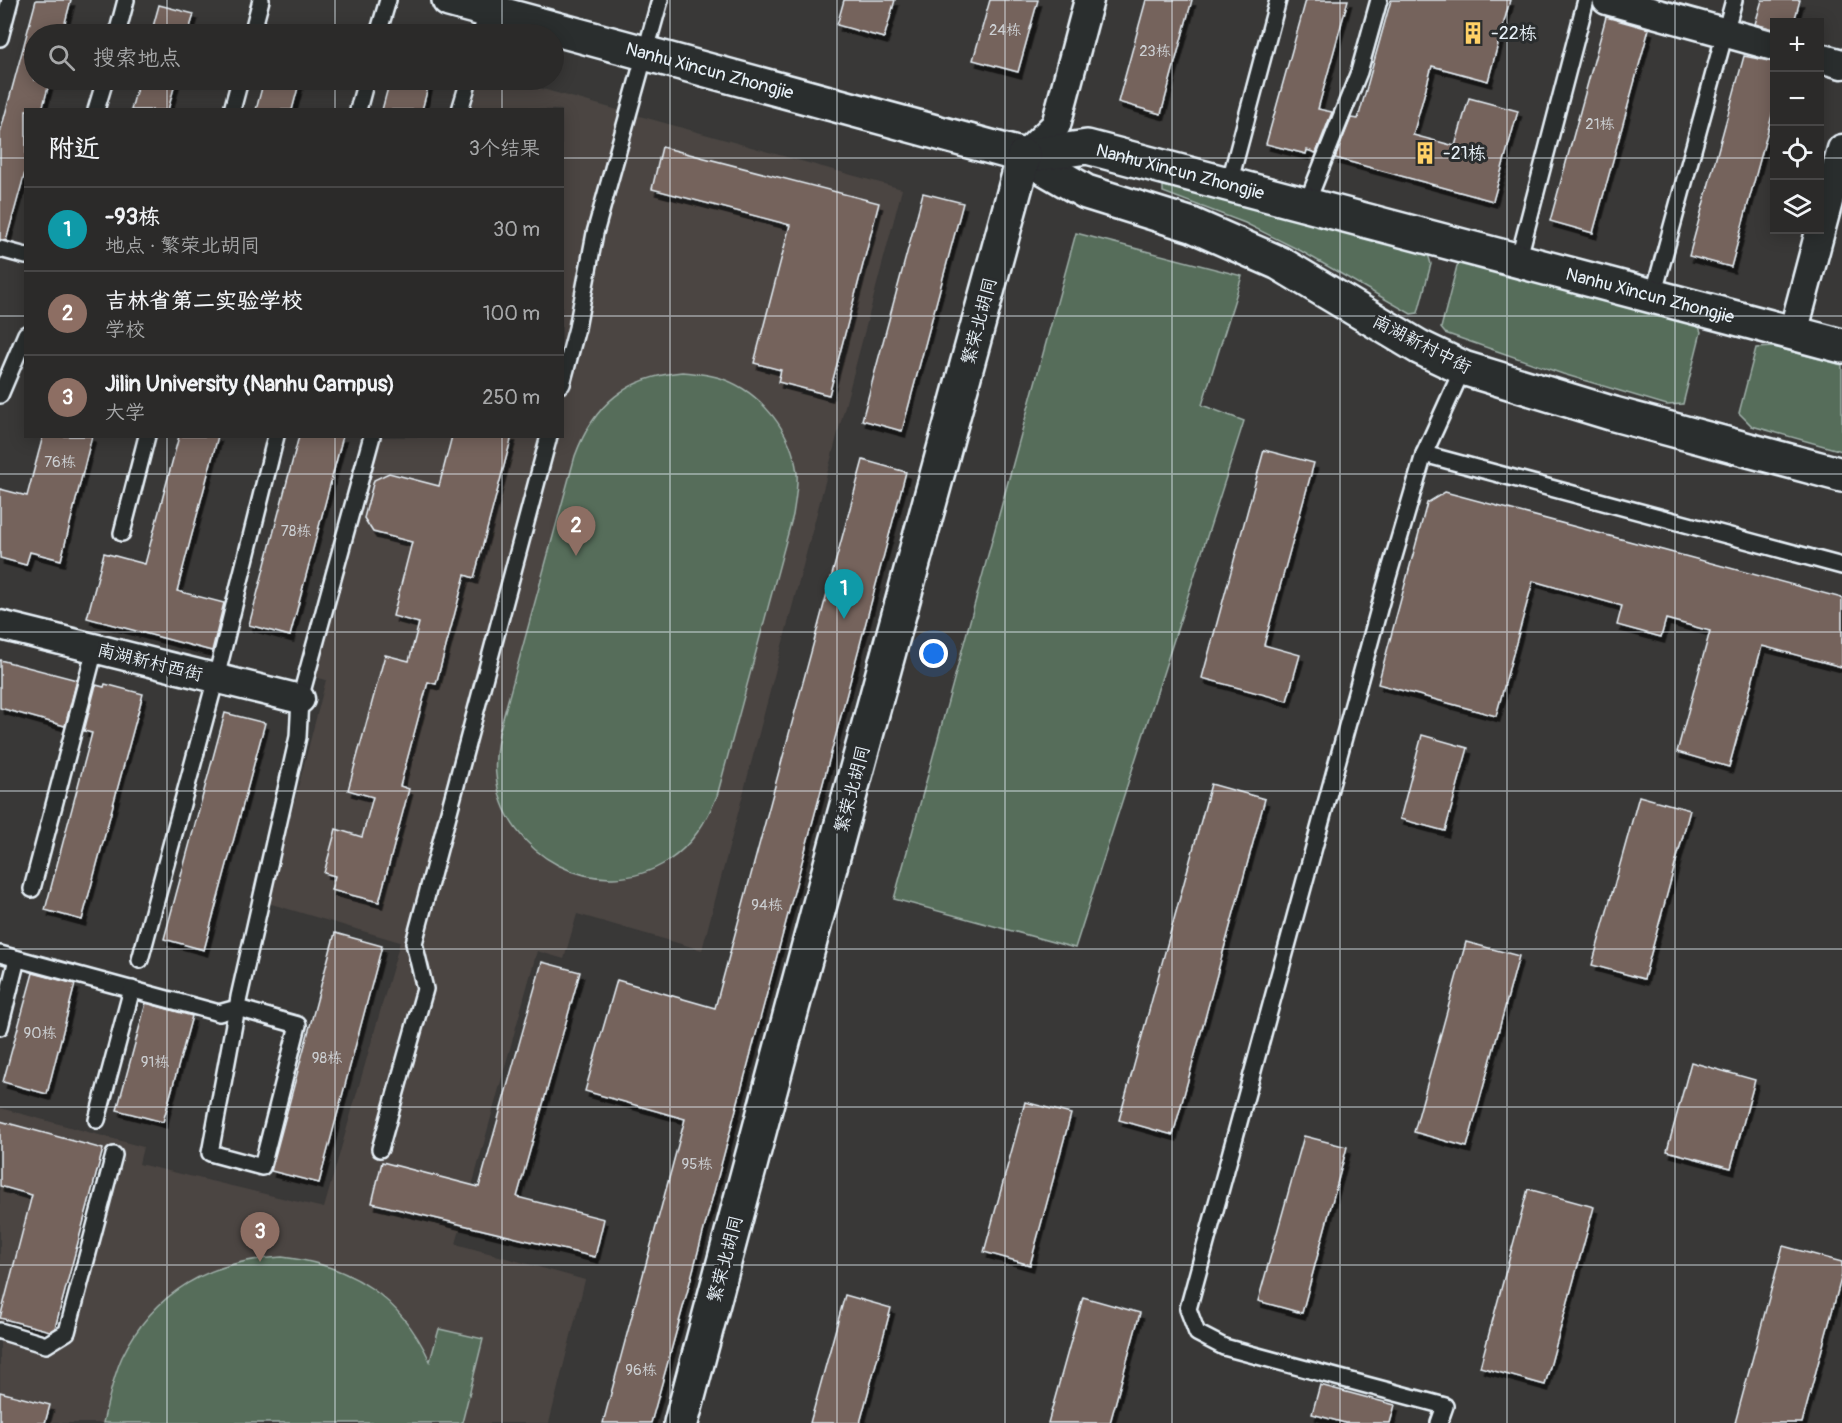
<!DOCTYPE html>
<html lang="zh">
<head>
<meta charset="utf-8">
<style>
  :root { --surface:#2b2a29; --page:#373635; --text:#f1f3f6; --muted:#a6a7a8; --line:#474646; --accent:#95b2f1 }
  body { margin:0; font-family:Pangolin,"LXGW WenKai TC",sans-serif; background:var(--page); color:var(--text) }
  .controls { position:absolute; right:18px; top:18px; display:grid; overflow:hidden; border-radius:0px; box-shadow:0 3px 15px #0003 }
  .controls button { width:54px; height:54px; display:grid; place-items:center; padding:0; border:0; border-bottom:2px solid var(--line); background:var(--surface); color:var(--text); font:30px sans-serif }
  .you { position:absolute; left:934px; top:654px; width:21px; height:21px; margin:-15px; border:4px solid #fff; border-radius:50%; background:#1a73e8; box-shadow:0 0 0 9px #1a73e833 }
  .badge { display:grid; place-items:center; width:39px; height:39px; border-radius:50%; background:var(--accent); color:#fff; font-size:20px; font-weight:700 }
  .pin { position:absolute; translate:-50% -50px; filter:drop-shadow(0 2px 3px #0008) }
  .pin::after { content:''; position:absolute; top:32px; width:21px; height:18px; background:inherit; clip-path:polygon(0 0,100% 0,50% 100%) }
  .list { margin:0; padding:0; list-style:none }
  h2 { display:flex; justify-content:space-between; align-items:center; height:78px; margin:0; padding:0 24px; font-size:26px }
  h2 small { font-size:20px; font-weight:400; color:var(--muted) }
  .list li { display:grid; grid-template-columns:39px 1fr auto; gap:18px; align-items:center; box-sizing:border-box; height:84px; padding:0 24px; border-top:2px solid var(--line) }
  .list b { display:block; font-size:22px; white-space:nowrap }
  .list p { margin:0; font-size:20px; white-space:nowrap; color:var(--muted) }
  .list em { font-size:20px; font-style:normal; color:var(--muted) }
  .icon { flex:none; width:33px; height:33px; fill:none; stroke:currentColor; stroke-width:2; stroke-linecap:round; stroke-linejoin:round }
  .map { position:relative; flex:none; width:1842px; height:1423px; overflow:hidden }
  .search { position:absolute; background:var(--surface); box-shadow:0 3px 15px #0003; left:24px; top:24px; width:540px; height:66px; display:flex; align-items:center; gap:15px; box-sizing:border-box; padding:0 21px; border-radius:33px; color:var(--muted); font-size:22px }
  .panel { position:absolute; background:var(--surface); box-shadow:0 3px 15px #0003; left:24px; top:108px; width:540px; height:330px; border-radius:0px }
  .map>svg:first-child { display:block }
  .built { fill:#4b4542 }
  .green { fill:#566d5a; stroke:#9fafa9; stroke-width:1.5 }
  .building { fill:#74635c; stroke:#e8f1f8; stroke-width:1.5; filter:url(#shadow) }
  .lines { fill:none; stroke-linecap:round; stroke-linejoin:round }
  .lane-casing { stroke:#e8f1f8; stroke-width:20 }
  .street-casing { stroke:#e8f1f8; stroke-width:33 }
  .secondary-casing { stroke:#e8f1f8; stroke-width:38 }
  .lane { stroke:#2a2d2e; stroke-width:15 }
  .street { stroke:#2a2d2e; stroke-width:28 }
  .secondary { stroke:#2a2d2e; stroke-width:33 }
  .grid { fill:none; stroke:#e8f1f8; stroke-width:1.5; stroke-opacity:0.55 }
  .labels { text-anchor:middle; stroke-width:6; stroke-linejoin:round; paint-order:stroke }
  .number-label { font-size:15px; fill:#cbced1 }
  .poi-label { font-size:18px; fill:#e8f1f8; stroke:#2a2d2e; text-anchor:start }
  .street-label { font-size:18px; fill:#e8f1f8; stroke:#2a2d2e }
</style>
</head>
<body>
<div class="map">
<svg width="1842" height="1423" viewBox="0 0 1842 1423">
  <defs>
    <filter id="shadow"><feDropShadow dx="3.5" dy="6" stdDeviation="0" flood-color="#0009"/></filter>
  </defs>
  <rect width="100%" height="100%" fill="#393837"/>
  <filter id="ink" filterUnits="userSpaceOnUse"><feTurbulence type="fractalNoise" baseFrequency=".0167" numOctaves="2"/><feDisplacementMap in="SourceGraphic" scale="12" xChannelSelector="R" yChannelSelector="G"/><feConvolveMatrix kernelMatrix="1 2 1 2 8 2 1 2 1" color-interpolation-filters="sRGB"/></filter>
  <g filter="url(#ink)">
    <path class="built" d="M480 80H510L902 189 702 950 577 914 564 959 537 951 456 1244 585 1280 549 1423H0V1108L143 1147 139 1164 324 1208 400 942 268 903 326 680 312 676 379 437 562 436V110L471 109Z"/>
    <g class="green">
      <path d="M1167 183 1428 254 1431 264 1418 313 1411 314 1301 251 1245 223 1163 192V186Z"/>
      <path d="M1076 233 1242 276 1202 405 1244 421 1075 948 894 899Z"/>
      <path d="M1462 261 1698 324 1701 332 1683 404 1667 405 1563 374 1445 333 1441 328 1457 266Z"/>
      <path d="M1774 347 1842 365V451L1752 426 1739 413 1756 348Z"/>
      <path d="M682 372C696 373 710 374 723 379 762 393 792 432 797 473 798 487 795 501 793 515L717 796C706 822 692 845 668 861 598 906 503 856 496 775 494 761 497 747 499 733L575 456C594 404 627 377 682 372Z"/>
      <path d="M282 1257C352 1265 400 1297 430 1361L439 1329 483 1339 462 1423H103C108 1401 113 1377 122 1357 154 1291 211 1260 282 1257Z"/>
    </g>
    <g class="building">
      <path d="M36 0H71L62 34H34V80H50L42 110H26V169L6 241 0 240V133Z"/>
      <path d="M844 0H895L884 38 837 25Z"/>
      <path d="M990 0H1038L1018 72 973 60Z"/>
      <path d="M1146 0H1192L1161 114 1118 102Z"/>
      <path d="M1306 0H1348L1318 109 1332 112 1316 153 1307 150 1306 154 1266 144Z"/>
      <path d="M1391 0H1510L1488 81 1432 66 1413 135 1455 146 1469 98 1518 111 1493 201 1335 158 1351 118 1358 119Z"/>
      <path d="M1762 0H1800L1794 22H1774V29L1755 24Z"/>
      <path d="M159 5 194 14 188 34H151Z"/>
      <path d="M1606 17 1649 29 1593 233 1550 221Z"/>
      <path d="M1744 56 1774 62V108L1731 267 1689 256Z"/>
      <path d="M139 80H176L168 110H131Z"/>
      <path d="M264 80H300L292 110H256Z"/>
      <path d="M390 80H430L422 110H382Z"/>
      <path d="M662 147 879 203 829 395 778 382 781 370 754 363 790 225 652 189Z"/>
      <path d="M923 193 963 203 902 431 862 420Z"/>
      <path d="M43 436H92L61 560 30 552 26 565 0 558V489L27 496Z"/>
      <path d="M179 436H218L177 591 224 603 212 651 87 618 104 553 145 564Z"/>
      <path d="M299 436H343L290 636 249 625Z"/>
      <path d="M452 436H512L474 578 465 575 436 684 428 682 400 786 409 789 379 902 331 890 335 876 324 873 336 829 362 837 373 797 348 790 385 655 409 661 419 623 393 616 412 542 373 532 364 518 374 480 389 473 439 486Z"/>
      <path d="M1264 450 1314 463 1264 645 1300 655 1287 701 1202 678Z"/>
      <path d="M863 460 906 472 687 1293 651 1423H603L685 1119 585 1091 617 980 715 1008Z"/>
      <path d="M1445 492 1842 598V667L1762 646 1729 767 1677 752 1710 631 1666 619 1661 637 1617 625 1622 606 1533 581 1496 716 1378 684 1427 503Z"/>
      <path d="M0 660 77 680 65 726 0 708Z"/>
      <path d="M105 684 143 694 82 920 45 910 92 733 84 731 96 685 104 687Z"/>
      <path d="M225 713 265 723 204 950 164 939Z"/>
      <path d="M1422 735 1468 748 1445 831 1400 819Z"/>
      <path d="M1211 784 1265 799 1173 1135 1119 1120Z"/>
      <path d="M1639 796 1690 810 1644 979 1592 965Z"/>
      <path d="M335 933 382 946 319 1183 271 1171Z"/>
      <path d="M1466 942 1519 956 1467 1147 1414 1132Z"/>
      <path d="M542 962 580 972 517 1197 604 1219 595 1257 372 1203 382 1162 479 1187Z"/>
      <path d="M33 973 75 984 47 1094 3 1082Z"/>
      <path d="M146 1003 192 1016 163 1122 117 1110Z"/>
      <path d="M1691 1062 1755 1080 1731 1168 1667 1151Z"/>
      <path d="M1025 1102 1071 1114 1030 1265 984 1252Z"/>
      <path d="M0 1121 103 1149 55 1328 50 1331 0 1318 32 1195 0 1186Z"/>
      <path d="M1304 1136 1347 1147 1302 1313 1258 1301Z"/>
      <path d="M1528 1189 1594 1207 1545 1385 1480 1367Z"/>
      <path d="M1783 1246 1842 1262V1275L1802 1423H1735Z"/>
      <path d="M845 1295 891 1308 860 1423H810Z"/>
      <path d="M1083 1297 1140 1313 1110 1423H1048Z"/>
      <path d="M1320 1385 1395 1405 1390 1423H1345L1312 1414Z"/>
      <path d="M0 1392 50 1405 45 1423H0Z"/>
    </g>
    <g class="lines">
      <g class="lane-casing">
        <g id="lane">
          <path d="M117 34 126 0"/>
          <path d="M252 34 261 0"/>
          <path d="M378 34 388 0"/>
          <path d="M481 34 487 10"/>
          <path d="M0 38 10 0"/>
          <path d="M96 110 105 80"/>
          <path d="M232 110 240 80"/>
          <path d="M358 110 366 80"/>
          <path d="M460 110 469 80"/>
          <path d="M1229 184 1278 0"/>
          <path d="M1306 205 1359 72 1379 0"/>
          <path d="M0 249 26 256"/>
          <path d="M1518 261 1586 0"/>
          <path d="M1653 296 1734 0"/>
          <path d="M562 384 577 328 595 233 660 0"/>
          <path d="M0 395 26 334"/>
          <path d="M1424 454 1842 566"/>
          <path d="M122 533 147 436"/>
          <path d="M32 889 95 649"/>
          <path d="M0 954 219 1013 237 1008 298 1025 262 1167 210 1153 237 1008 239 997 298 737 300 699 372 436"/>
          <path d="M140 960 216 678 276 436"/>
          <path d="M0 1027 17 959"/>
          <path d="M97 1120 132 989"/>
          <path d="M380 1149 425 989 414 943 549 436"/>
          <path d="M0 1331 46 1345 67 1332 114 1155"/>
          <path d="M1439 1423 1445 1406 1224 1347 1197 1333 1188 1309 1385 587 1424 454 1463 368"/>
        </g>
      </g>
      <g class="street-casing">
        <g id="street">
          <path d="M1607 0 1774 46"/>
          <path d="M1820 58 1842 64"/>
          <path d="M1024 156 1056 125 1089 0"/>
          <path d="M1793 333 1842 149"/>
          <path d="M0 625 300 699"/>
        </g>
      </g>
      <g class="secondary-casing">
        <g id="secondary">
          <path id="s1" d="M449 0 1024 156 1086 192 1192 225 1279 263 1419 347 1463 368 1614 414 1842 475"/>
          <path id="s2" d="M1024 156 1087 147 1842 346"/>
          <path d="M681 1423 817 915 1024 156"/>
        </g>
      </g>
      <use href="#lane" class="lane"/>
      <use href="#street" class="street"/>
      <use href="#secondary" class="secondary"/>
    </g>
  </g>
  <path class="grid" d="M167 0V34M335 0V34M502 0V34M670 0V1423M837 0V1423M1005 0V1423M1172 0V1423M1340 0V1423M1507 0V1423M1675 0V1423M167 80V110M335 80V110M502 80V110M0 158H26M562 158H1774M1820 158H1842M0 316H26M562 316H1842M167 436V1423M335 436V1423M502 436V1423M0 474H1842M0 632H1842M0 791H1842M0 949H1842M0 1107H1842M0 1265H1842"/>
  <defs>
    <g id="building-bare" transform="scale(1.8)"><path d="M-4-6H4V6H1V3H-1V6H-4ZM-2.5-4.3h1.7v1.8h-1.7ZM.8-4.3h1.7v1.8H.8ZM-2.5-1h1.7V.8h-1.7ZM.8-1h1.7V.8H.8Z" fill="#ffd166" stroke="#2a2d2e" stroke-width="2.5" paint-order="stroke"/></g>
  </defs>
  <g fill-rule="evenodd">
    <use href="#building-bare" x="1473" y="33"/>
    <use href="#building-bare" x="1425" y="153"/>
  </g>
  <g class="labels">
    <g class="number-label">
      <text x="1005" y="35">24栋</text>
      <text x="1155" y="56">23栋</text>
      <text x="1600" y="129">21栋</text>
      <text x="60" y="467">76栋</text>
      <text x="296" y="536">78栋</text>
      <text x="767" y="910">94栋</text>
      <text x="40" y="1038">90栋</text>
      <text x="327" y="1063">98栋</text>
      <text x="155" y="1067">91栋</text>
      <text x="697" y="1169">95栋</text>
      <text x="641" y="1375">96栋</text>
    </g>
    <g class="poi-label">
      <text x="1491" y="39">-22栋</text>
      <text x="1443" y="159">-21栋</text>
    </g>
    <g class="street-label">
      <text dy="6" stroke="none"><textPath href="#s1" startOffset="270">Nanhu Xincun Zhongjie</textPath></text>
      <text dy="6" stroke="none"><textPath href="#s2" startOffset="160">Nanhu Xincun Zhongjie</textPath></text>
      <text dy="6" stroke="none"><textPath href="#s2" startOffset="646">Nanhu Xincun Zhongjie</textPath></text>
      <text transform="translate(979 321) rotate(-75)" y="6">繁荣北胡同</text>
      <text transform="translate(1422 344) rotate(27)" y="6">南湖新村中街</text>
      <text transform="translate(150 662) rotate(14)" y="6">南湖新村西街</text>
      <text transform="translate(852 789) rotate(-75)" y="6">繁荣北胡同</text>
      <text transform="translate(725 1259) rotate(-75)" y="6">繁荣北胡同</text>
    </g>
  </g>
</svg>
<div class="controls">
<button>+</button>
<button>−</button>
<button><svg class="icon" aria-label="locate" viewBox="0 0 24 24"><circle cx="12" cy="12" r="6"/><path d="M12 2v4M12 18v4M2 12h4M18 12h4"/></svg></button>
<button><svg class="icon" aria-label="layers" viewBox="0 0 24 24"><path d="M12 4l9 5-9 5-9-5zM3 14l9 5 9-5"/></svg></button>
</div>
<div class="you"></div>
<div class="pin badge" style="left:844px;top:619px;background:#0f9aa8">1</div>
<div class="pin badge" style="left:576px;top:556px;background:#8d6e63">2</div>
<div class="pin badge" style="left:260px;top:1262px;background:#8d6e63">3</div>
<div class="search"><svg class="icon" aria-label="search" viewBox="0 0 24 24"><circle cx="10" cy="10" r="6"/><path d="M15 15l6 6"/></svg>搜索地点</div>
<section class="panel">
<h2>附近<small>3个结果</small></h2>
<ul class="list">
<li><span class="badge" style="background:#0f9aa8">1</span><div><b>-93栋</b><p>地点 · 繁荣北胡同</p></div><em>30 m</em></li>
<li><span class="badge" style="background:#8d6e63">2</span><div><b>吉林省第二实验学校</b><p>学校</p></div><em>100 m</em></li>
<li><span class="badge" style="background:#8d6e63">3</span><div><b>Jilin University (Nanhu Campus)</b><p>大学</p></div><em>250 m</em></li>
</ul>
</section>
</div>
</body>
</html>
